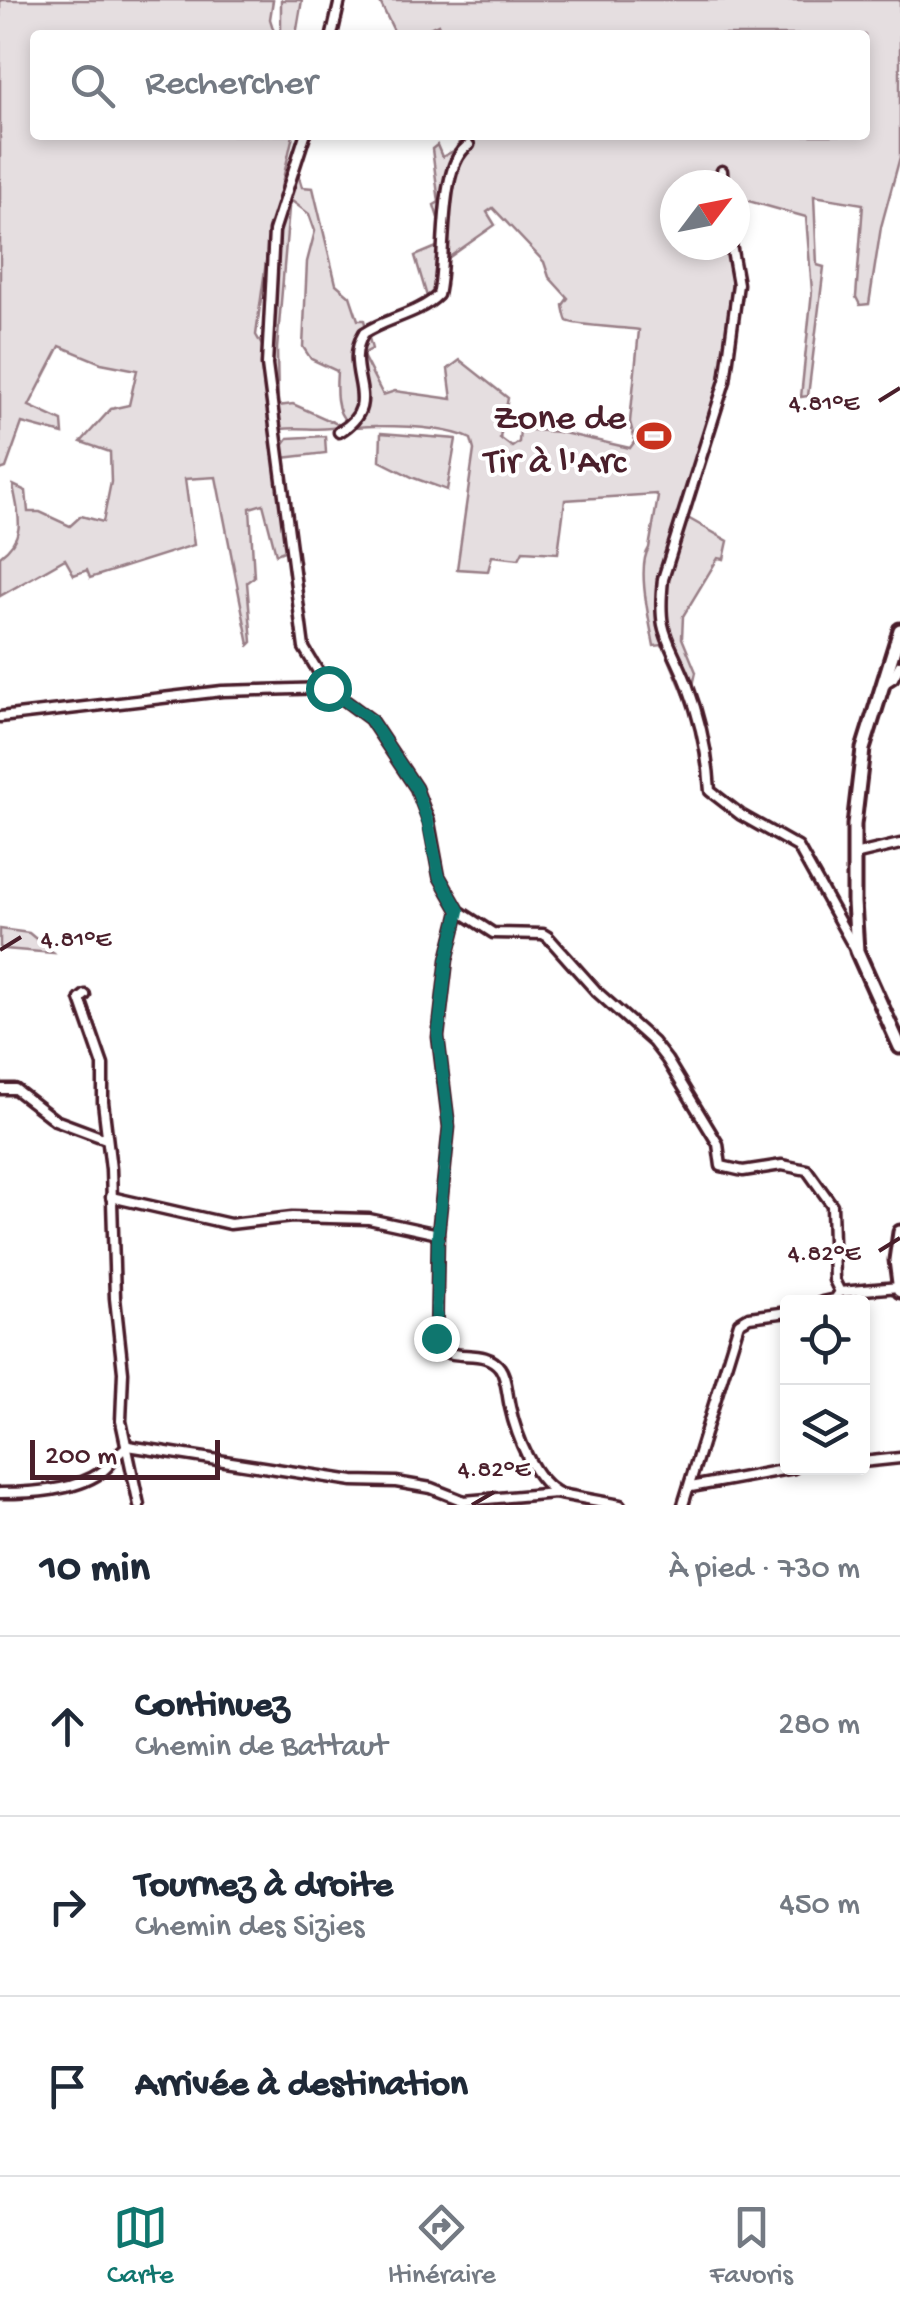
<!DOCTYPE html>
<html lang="fr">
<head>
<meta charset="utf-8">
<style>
  :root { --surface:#fff; --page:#f6f6f7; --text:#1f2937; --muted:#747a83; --line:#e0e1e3; --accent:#0f766e }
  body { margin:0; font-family:"Gochi Hand",sans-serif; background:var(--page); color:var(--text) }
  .controls { position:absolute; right:30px; bottom:30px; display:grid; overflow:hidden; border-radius:10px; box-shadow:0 5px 15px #0003 }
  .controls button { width:90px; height:90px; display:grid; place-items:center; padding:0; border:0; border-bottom:2px solid var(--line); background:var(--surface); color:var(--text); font:50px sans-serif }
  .compass { position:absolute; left:660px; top:170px; width:90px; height:90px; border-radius:50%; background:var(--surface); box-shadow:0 5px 15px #0003; rotate:58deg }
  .scale { position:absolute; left:30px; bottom:25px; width:190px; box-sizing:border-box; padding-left:10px; border:5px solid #4a1f2b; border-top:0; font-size:28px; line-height:35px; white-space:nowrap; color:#4a1f2b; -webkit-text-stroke:8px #fff; paint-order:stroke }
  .stop { position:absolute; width:30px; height:30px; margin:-22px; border:8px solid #0f766e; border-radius:50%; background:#fff }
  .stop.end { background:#0f766e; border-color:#fff; box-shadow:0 2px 10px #0008 }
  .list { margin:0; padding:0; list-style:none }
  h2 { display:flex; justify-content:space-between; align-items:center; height:130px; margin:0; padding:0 40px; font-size:42px }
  h2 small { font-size:32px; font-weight:400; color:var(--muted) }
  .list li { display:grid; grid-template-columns:65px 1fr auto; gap:30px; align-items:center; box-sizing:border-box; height:180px; padding:0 40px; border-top:2px solid var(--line) }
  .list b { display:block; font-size:38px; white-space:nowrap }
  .list p { margin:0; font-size:32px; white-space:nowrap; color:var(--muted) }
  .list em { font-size:32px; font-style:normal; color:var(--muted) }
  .icon { flex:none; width:55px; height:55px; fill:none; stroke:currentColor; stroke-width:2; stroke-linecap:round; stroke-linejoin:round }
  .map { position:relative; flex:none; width:900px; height:1505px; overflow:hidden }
  .search { position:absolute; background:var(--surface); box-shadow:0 5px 15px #0003; left:30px; right:30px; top:30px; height:110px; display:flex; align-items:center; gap:25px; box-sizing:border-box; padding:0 35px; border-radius:10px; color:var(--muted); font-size:38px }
  .sheet { height:670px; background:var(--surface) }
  nav { display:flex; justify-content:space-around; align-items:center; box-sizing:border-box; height:140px; border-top:2px solid var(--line); background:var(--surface); font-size:28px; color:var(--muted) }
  nav a { display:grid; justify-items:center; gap:5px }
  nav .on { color:var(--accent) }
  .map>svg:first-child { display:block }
  .green { fill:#e5dee0; stroke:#987e86; stroke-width:2.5 }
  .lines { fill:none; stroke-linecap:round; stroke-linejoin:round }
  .street-casing { stroke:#4a1f2b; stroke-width:15 }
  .primary-casing { stroke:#4a1f2b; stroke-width:19 }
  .street { stroke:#fff; stroke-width:8 }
  .primary { stroke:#fff; stroke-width:11 }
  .route { stroke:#0f766e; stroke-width:12 }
  .ticks { fill:none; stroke:#4a1f2b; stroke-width:4 }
  .labels { text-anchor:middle; stroke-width:8; stroke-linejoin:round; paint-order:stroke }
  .poi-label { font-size:38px; fill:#4a1f2b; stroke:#fff; text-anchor:end }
  .ticks-label { font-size:25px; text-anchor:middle; fill:#4a1f2b; stroke:#fff; stroke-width:8; stroke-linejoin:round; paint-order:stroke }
</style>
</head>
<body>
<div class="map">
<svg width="900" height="1505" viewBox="0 0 900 1505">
  <rect width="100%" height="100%" fill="#fff"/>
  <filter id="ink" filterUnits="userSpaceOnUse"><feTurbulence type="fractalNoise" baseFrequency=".01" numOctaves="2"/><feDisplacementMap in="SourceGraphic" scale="20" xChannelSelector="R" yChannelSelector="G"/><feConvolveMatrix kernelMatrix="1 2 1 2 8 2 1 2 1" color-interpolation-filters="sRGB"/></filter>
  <g filter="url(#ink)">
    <g class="green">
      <path d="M0 0H273L270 19 275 35H35V135H293L269 240 256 335 264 349 287 550 276 554 263 504 250 508 254 577 247 582 252 642 249 645 216 477 185 479 194 545 90 578 87 570 74 575 65 559 0 596V556C28 535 18 515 13 485L26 491 28 512H40L70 526 81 516 103 522 111 482 110 452 81 442 111 409 129 405 137 370 101 363 60 346 29 406 62 421 63 434 22 423 6 468 0 470Z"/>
      <path d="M281 0H302L296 35H281Z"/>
      <path d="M379 0H900V157L881 227 869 304 860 305 856 297 863 204 814 196 817 265 824 267 808 396 801 397 812 291 806 217 745 200 735 206V185H675V245H735V221L742 283 729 383 686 517 728 541 724 559 718 558 683 616 682 638 696 672 692 690 684 695 663 645 654 646C650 623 636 567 649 548L658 497 656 494 565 500 558 553 523 551 519 559 492 556 488 571 457 569 474 450 471 439C449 428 404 426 378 426 369 425 355 430 348 423 334 412 336 387 337 371L311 359 303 347 307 262 315 231 309 214 288 198 298 174 302 187 313 188 336 284 350 296 358 320H364L372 349 362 354 383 395 395 391 452 399 448 369 460 360 508 398 500 438 512 447 519 442 520 429 559 432 630 448 635 441 630 422 639 330C629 328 570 325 567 321 566 320 563 307 563 305L568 298 549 277 544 262 493 208 487 212 495 225 441 263 438 292 428 300 415 256 439 246 442 231 434 205 439 202 432 149 437 145 442 157 455 150 463 135H865V35H442L438 24 415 35H396Z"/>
      <path d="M289 208 277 349 278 406 293 404 342 426C321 432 302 426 281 429 263 360 271 278 284 209Z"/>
      <path d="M381 433 456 439 447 490 414 478 380 461Z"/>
      <path d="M325 436 326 453 282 458 283 445 288 438Z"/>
      <path d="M0 929 29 933 53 953 4 949 0 947Z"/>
    </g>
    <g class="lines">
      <g class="street-casing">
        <g id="street">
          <path d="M332 35 340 0"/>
          <path d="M305 135 274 231 267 365 304 648 328 688 370 719 416 788 429 822 439 876 459 911 493 933 543 934 548 937 597 992 653 1042 667 1060 718 1144 721 1166 743 1171 782 1165 807 1170 832 1205 834 1280 840 1292"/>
          <path d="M722 171 723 185"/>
          <path d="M731 245 738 284 725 381 663 579C657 636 668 636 687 684 700 719 708 754 710 791L741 815 798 847 856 951"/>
          <path d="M339 432C388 403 340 372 364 333 387 318 419 314 438 295 447 260 437 164 469 145"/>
          <path d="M882 685 893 678 900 665"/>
          <path d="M0 717 222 691 328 688"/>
          <path d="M854 855 900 844"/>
          <path d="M459 911 447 960 438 1037 449 1127 438 1234 436 1345C452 1364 484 1346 500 1368 507 1378 507 1395 510 1407 516 1434 533 1482 561 1494"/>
          <path d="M85 995 80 999 103 1065V1102L111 1169 115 1298 123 1372 121 1421 139 1505"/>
          <path d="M0 1089H15L55 1120 106 1139"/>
          <path d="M111 1197 230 1224 292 1217 369 1219 438 1234"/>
          <path d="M822 1302 835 1299 840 1292 899 1287"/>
          <path d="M128 1446 353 1481 396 1482 431 1488 464 1501 555 1493 620 1505"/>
          <path d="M862 1462 900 1458"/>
          <path d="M691 1487 794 1468"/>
          <path d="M0 1493C31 1493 74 1491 100 1473 112 1465 117 1452 128 1446"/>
          <path d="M683 1505 739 1323 749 1317 788 1312"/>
        </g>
      </g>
      <g class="primary-casing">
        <g id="primary">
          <path d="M900 630 863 749 854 825V902L857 951 900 1047"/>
          <path d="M900 1232 896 1260 900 1291"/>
        </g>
      </g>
      <use href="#street" class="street"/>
      <use href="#primary" class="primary"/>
    </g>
  </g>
  <g class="lines" filter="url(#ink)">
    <path class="route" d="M328 688 370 719 416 788 428 822 439 876 459 911 447 960 438 1036 449 1127 438 1234 436 1338"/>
  </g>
  <path class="ticks" d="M879 401 900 388M0 950 21 937M879 1251 900 1238M472 1505 494 1492"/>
  <defs>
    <g id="stadium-bare" transform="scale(2.7)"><path d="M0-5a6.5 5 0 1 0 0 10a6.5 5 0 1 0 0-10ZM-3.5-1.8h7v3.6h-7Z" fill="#c8321e" stroke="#fff" stroke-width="2.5" paint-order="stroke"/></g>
  </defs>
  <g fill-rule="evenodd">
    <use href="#stadium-bare" x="654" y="436"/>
  </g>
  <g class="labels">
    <g class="poi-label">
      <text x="626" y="427">Zone de<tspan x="626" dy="44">Tir à l'Arc</tspan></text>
    </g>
  </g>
  <g class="ticks-label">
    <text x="824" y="410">4.81°E</text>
    <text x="76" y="946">4.81°E</text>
    <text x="824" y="1260">4.82°E</text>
    <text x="494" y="1476">4.82°E</text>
  </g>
</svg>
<div class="controls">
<button><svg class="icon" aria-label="locate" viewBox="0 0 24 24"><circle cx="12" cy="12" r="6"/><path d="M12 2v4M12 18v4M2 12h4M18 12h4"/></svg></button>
<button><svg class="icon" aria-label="layers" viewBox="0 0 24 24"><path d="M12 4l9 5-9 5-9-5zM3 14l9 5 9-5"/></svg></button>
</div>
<svg class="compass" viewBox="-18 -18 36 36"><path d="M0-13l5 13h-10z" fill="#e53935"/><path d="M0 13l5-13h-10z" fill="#747a83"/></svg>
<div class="scale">200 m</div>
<div class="stop" style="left:328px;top:688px"></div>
<div class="stop end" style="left:436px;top:1338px"></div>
<div class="search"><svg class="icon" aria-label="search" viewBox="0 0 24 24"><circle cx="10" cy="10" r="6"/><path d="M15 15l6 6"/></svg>Rechercher</div>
</div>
<section class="sheet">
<h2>10 min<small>À pied · 730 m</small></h2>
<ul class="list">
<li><svg class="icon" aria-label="ahead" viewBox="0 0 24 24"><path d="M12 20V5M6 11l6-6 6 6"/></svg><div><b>Continuez</b><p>Chemin de Battaut</p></div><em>280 m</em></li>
<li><svg class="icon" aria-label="right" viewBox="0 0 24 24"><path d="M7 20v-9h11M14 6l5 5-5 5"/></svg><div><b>Tournez à droite</b><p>Chemin des Sizies</p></div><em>450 m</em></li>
<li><svg class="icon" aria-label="arrive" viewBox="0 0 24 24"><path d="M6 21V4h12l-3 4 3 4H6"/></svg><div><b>Arrivée à destination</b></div></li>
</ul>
</section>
<nav>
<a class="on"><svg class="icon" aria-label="map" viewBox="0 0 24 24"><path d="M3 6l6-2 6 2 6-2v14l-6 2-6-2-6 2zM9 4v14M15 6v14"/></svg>Carte</a>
<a><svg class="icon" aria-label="directions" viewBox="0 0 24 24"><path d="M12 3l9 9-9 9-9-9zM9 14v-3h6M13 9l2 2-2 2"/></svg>Itinéraire</a>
<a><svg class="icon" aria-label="saved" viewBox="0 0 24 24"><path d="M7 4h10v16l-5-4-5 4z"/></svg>Favoris</a>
</nav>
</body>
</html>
